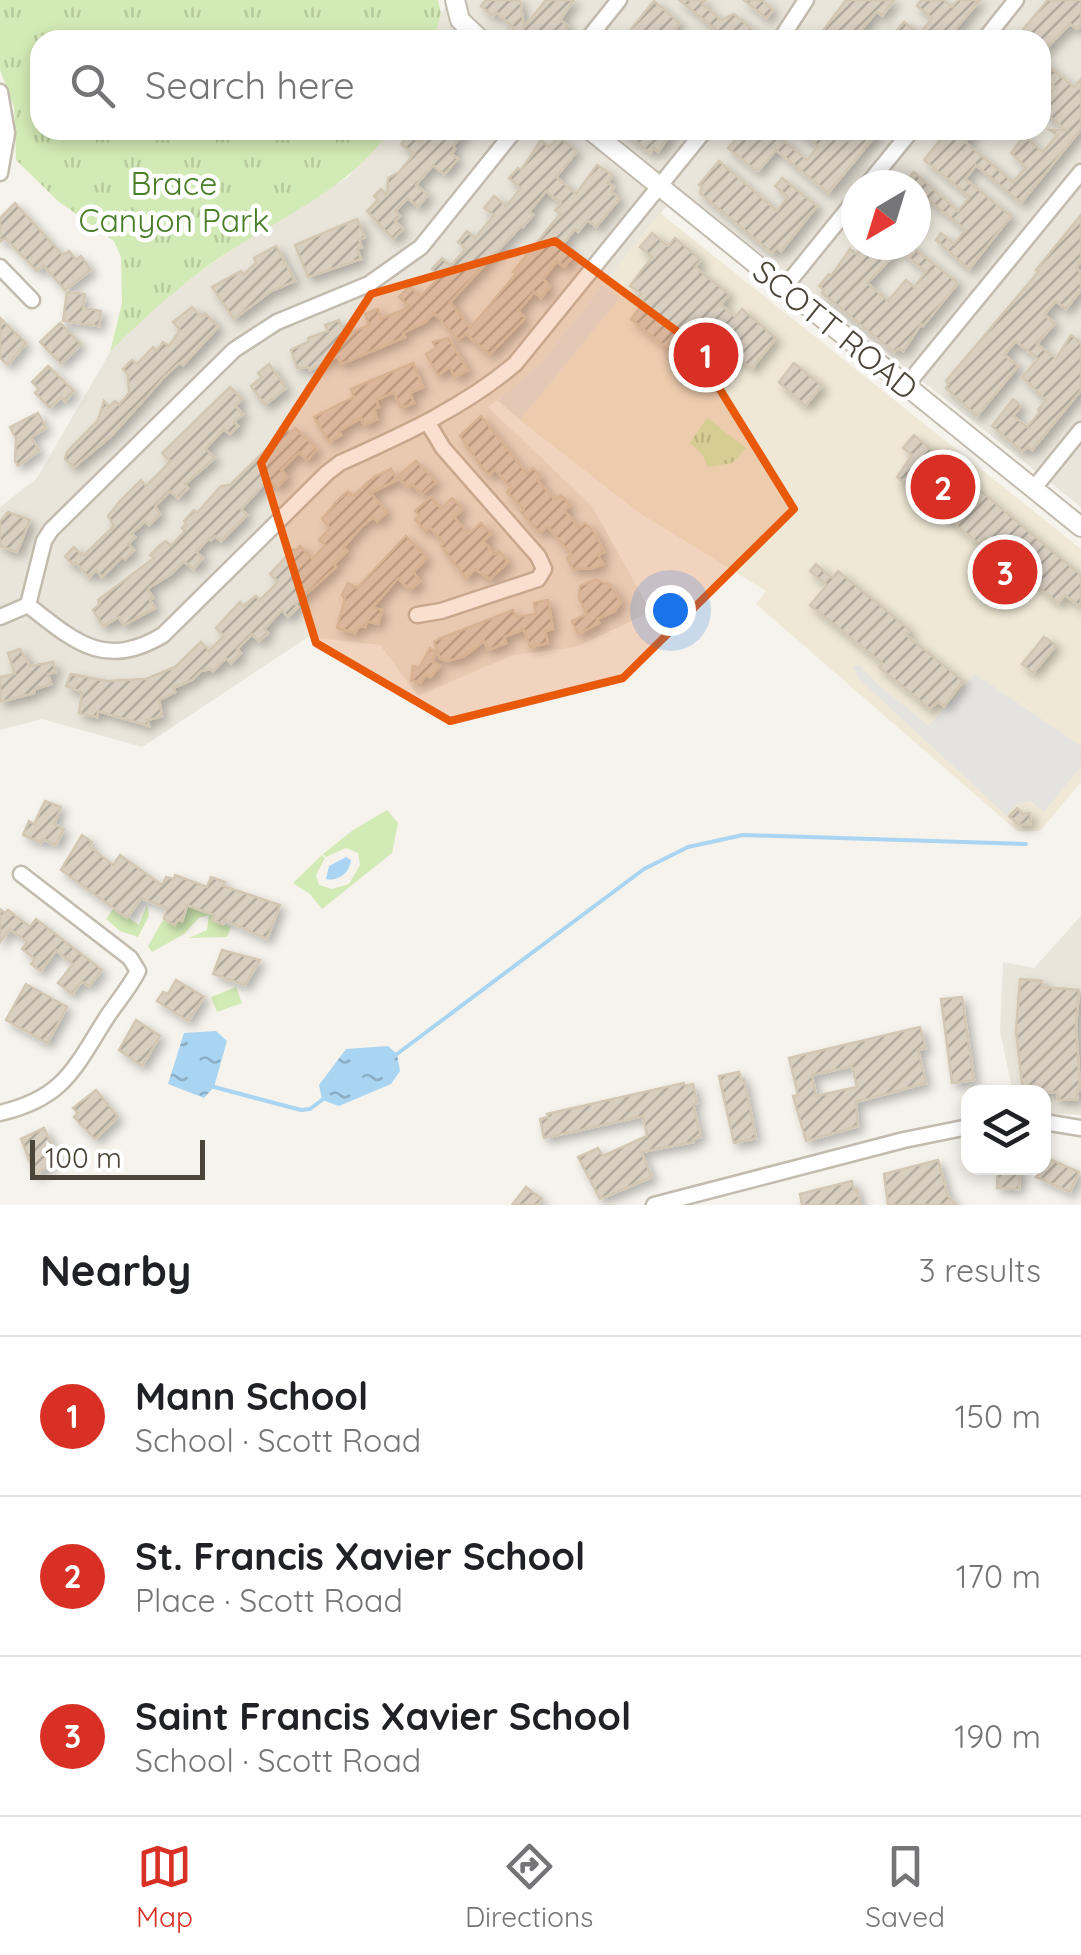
<!DOCTYPE html>
<html lang="en">
<head>
<meta charset="utf-8">
<style>
  :root { --surface:#fff; --page:#f6f6f6; --text:#202124; --muted:#757577; --line:#e0e0e0; --accent:#d93025 }
  body { margin:0; font-family:Quicksand,sans-serif; background:var(--page); color:var(--text) }
  .controls { position:absolute; right:30px; bottom:30px; display:grid; overflow:hidden; border-radius:20px; box-shadow:0 5px 15px #0003 }
  .controls button { width:90px; height:90px; display:grid; place-items:center; padding:0; border:0; border-bottom:2px solid var(--line); background:var(--surface); color:var(--text); font:50px sans-serif }
  .compass { position:absolute; left:841px; top:170px; width:90px; height:90px; border-radius:50%; background:var(--surface); box-shadow:0 5px 15px #0003; rotate:218deg }
  .scale { position:absolute; left:30px; bottom:25px; width:175px; box-sizing:border-box; padding-left:10px; border:5px solid #4b4439; border-top:0; font-size:28px; line-height:35px; white-space:nowrap; color:#4b4439; -webkit-text-stroke:8px #fff; paint-order:stroke }
  .you { position:absolute; left:670px; top:610px; width:35px; height:35px; margin:-25px; border:8px solid #fff; border-radius:50%; background:#1a73e8; box-shadow:0 0 0 15px #1a73e833 }
  .badge { display:grid; place-items:center; width:65px; height:65px; border-radius:50%; background:var(--accent); color:#fff; font-size:32px; font-weight:700 }
  .pin { position:absolute; translate:-50% -50%; border:5px solid #fff; box-shadow:0 2px 10px #0006 }
  .list { margin:0; padding:0; list-style:none }
  h2 { display:flex; justify-content:space-between; align-items:center; height:130px; margin:0; padding:0 40px; font-size:42px }
  h2 small { font-size:32px; font-weight:400; color:var(--muted) }
  .list li { display:grid; grid-template-columns:65px 1fr auto; gap:30px; align-items:center; box-sizing:border-box; height:160px; padding:0 40px; border-top:2px solid var(--line) }
  .list b { display:block; font-size:38px; white-space:nowrap }
  .list p { margin:0; font-size:32px; white-space:nowrap; color:var(--muted) }
  .list em { font-size:32px; font-style:normal; color:var(--muted) }
  .icon { flex:none; width:55px; height:55px; fill:none; stroke:currentColor; stroke-width:2; stroke-linecap:round; stroke-linejoin:round }
  .map { position:relative; flex:none; width:1081px; height:1205px; overflow:hidden }
  .search { position:absolute; background:var(--surface); box-shadow:0 5px 15px #0003; left:30px; right:30px; top:30px; height:110px; display:flex; align-items:center; gap:25px; box-sizing:border-box; padding:0 35px; border-radius:30px; color:var(--muted); font-size:38px }
  .sheet { height:610px; background:var(--surface) }
  nav { display:flex; justify-content:space-around; align-items:center; box-sizing:border-box; height:140px; border-top:2px solid var(--line); background:var(--surface); font-size:28px; color:var(--muted) }
  nav a { display:grid; justify-items:center; gap:5px }
  nav .on { color:var(--accent) }
  .map>svg:first-child { display:block }
  .residential { fill:#eae5da; fill-rule:evenodd }
  .education { fill:#efe8d6 }
  .grass { fill:#d2eab5 }
  .park { fill:url(#park-tufts) }
  .parking { fill:#e5e3e0 }
  .water { fill:url(#water-ripples) }
  .lines { fill:none; stroke-linecap:round; stroke-linejoin:round }
  .stream { stroke:#a9d4f2; stroke-width:4 }
  .building { fill:url(#building-hatch); stroke:#d3c7b4; stroke-width:2.5; fill-rule:evenodd; filter:url(#shadow) }
  .minor-casing { stroke:#c2bbae; stroke-width:19 }
  .tertiary-casing { stroke:#c2bbae; stroke-width:22 }
  .minor { stroke:#fff; stroke-width:14 }
  .tertiary { stroke:#fff; stroke-width:18 }
  .marked { fill:#e8590c; fill-opacity:0.2; stroke:#e8590c; stroke-width:8; stroke-linejoin:round }
  .labels { text-anchor:middle; stroke-width:9; stroke-linejoin:round; paint-order:stroke }
  .park-label { font-size:32px; fill:#4a7f2a; stroke:#fff }
  .street-label { font-size:32px; fill:#4b4439; stroke:#fff }
</style>
</head>
<body>
<div class="map">
<svg width="1081" height="1205" viewBox="0 0 1081 1205">
  <defs>
    <pattern id="park-tufts" width="24" height="20" patternUnits="userSpaceOnUse" patternTransform="scale(2.5)"><rect width="24" height="20" fill="#d2eab5"/><path d="M3 7l-1-3M5 7V3M7 7l1-3M15 17l-1-3M17 17v-4M19 17l1-3" fill="none" stroke="#b6ca9c"/></pattern>
    <pattern id="water-ripples" width="26" height="14" patternUnits="userSpaceOnUse" patternTransform="scale(2.5)"><rect width="26" height="14" fill="#a9d4f2"/><path d="M2 4q2-2 4 0t4 0M15 11q2-2 4 0t4 0" fill="none" stroke="#8caec5"/></pattern>
    <pattern id="building-hatch" width="6" height="6" patternUnits="userSpaceOnUse" patternTransform="scale(2.5)"><rect width="6" height="6" fill="#d8cfc1"/><path d="M-1 1l2-2M0 6l6-6M5 7l2-2" fill="none" stroke="#b1aa9e"/></pattern>
    <filter id="shadow"><feDropShadow dx="5" dy="5" stdDeviation="5" flood-color="#0004"/></filter>
  </defs>
  <rect width="100%" height="100%" fill="#f6f3ec"/>
  <g class="residential">
    <path d="M451 0H1081V507L680 189 543 360 512 390 488 407 592 506 651 612 576 647 513 655 418 696 380 645 308 637 142 747 42 719 0 730V507L37 478 110 352 142 319 175 290 237 246 348 177 390 130H1041V40H434L441 13ZM856 185H916V245H856Z"/>
    <path d="M1081 916V1115L1044 1113V1092H1013L1000 1032 1003 962 1034 968Z"/>
  </g>
  <path class="education" d="M660 213 1081 549V782L1040 831H1017L756 604 766 591 638 512 520 420 620 298 603 285Z"/>
  <g class="grass">
    <path d="M387 810 398 823 392 853 322 909 310 894 293 883 322 855 325 858 316 875 319 885 332 889 349 884 360 865 358 853 346 848 326 857 323 854 353 830Z"/>
    <path d="M191 900 214 913 212 920 231 927 227 937 189 938 207 930 209 915 199 918 184 934 152 952 148 946 163 920 175 925 177 920 183 922Z"/>
    <path d="M147 905 149 916 138 937 120 931 106 919 114 908 139 925Z"/>
    <path d="M236 987 242 1003 217 1012 211 997Z"/>
  </g>
  <g class="park">
    <path d="M0 0H438L441 13 434 40H40V130H390C354 183 293 212 239 245 191 275 149 312 110 352L122 303 121 257 114 241 58 201 16 160 14 107 0 70Z"/>
    <path d="M707 418 746 448 732 463 708 467 702 454 690 443Z"/>
  </g>
  <g class="parking">
    <path d="M603 285 620 298 520 420 498 401 543 360Z"/>
    <path d="M860 665 875 682 929 726 975 674 1081 746V766L1044 812 1031 801 1017 804 1006 815 859 679 853 666Z"/>
  </g>
  <g class="water">
    <path d="M346 857 351 860C350 873 337 882 326 879L329 866Z"/>
    <path d="M216 1031 227 1041 214 1087 204 1098 168 1084 184 1033Z"/>
    <path d="M388 1046 397 1054 400 1071 391 1084 339 1106 322 1100 319 1085 346 1049Z"/>
  </g>
  <g class="lines">
    <g class="stream">
      <path d="M397 1054 644 869 688 847 743 835 1026 844"/>
      <path d="M214 1087 301 1110 310 1109 322 1100"/>
    </g>
  </g>
  <g class="building">
    <path d="M486 0H520L524 27 546 0H574L560 20 568 26 552 40H504L514 28 496 12 493 16 481 6Z"/>
    <path d="M679 0H706L702 4 721 20 734 14 755 32 749 40H711L718 31Z"/>
    <path d="M744 0H762L773 10 766 18Z"/>
    <path d="M846 0H894L882 16 877 11 853 40H816Z"/>
    <path d="M921 0H944L952 7 958 0H980L946 40H909L897 30 904 22 919 34 932 18 917 6Z"/>
    <path d="M1048 0H1081V24L1077 29 1070 24 1041 54V40H1014Z"/>
    <path d="M654 1 680 23 666 40H634L627 34Z"/>
    <path d="M1041 60 1074 87 1081 79V129L1021 203 976 165 965 179 1011 216 969 269 936 240 941 233 954 244 966 230 916 190V185H903L914 172 958 211 970 197 924 160 948 130H975L965 142 1013 182 1026 167 1011 153 1024 136 1043 152 1057 135 1050 130H1066L1041 109V104L1055 87 1041 74Z"/>
    <path d="M432 130H466L453 146 455 149 451 154 458 159 444 174 433 165 416 185 428 195 418 207 408 198 395 211 400 216 395 221 403 229 393 239 367 211 378 200 374 196 381 189 387 195 388 178 399 172 414 154 401 144 409 134 421 143Z"/>
    <path d="M622 130H673L658 152 654 148 650 153Z"/>
    <path d="M744 130H770L807 160 818 146 798 130H815L828 140 836 130 849 141V130H880L828 193 776 150 759 170H755L728 148Z"/>
    <path d="M559 137 577 151 556 177 576 194 597 165 612 175 608 183 614 187 611 192 620 198 596 227 588 220 578 232 575 229 562 245 574 255 564 267 557 261 543 279 550 286 541 298 534 292 518 311 525 318 490 354 466 334 458 339 434 313 425 322 403 333 405 337 341 364 338 356 310 370 308 367 297 368 291 350 309 341 308 338 328 331 325 325 339 320 345 335 369 325 365 314 378 309 381 319 410 307 399 297 410 286 420 297 440 277 432 269 442 258 450 266 466 249 458 242 467 231 475 238 494 215 484 208 494 196 506 206 521 188 509 178 518 168 521 170 541 140 549 147ZM546 191 561 203 555 210 560 214 513 272 516 274 470 328 450 302 521 226 523 227 533 215 529 212Z"/>
    <path d="M719 161 777 211 788 197 775 186 782 178 817 206 781 251 776 248 772 253 700 193 702 187 699 185Z"/>
    <path d="M15 203 63 255 69 251 76 260 81 256 91 270 65 290 43 265 37 271 5 238 0 242V218Z"/>
    <path d="M1081 215V261L1076 268 1081 273V290L1066 309 1056 301 1044 315 1055 323 1037 344 1056 359 1071 335 1081 343V390L1032 450 1028 447 1022 451 992 426 1013 399 1021 406 1013 416 1027 427 1040 412 1038 410 1046 400 1022 377 1038 359 1016 341 1004 355 1018 366 977 416 946 388 949 384 946 381 1039 271 1036 270Z"/>
    <path d="M357 219 365 237 359 240 362 247 357 249 361 259 308 277 295 245Z"/>
    <path d="M652 233 668 246 675 238 693 253 701 260 695 267 729 294 721 305 735 317 742 309 776 338 752 368 735 356 711 385 631 319 644 302 638 297 641 294 630 286 652 257 640 247Z"/>
    <path d="M863 245H886L896 253 867 283 888 301 906 280 914 287 926 272 894 245H910L958 283 923 326 921 324 903 351 899 348 894 352 822 293 824 290 819 286 829 274 831 276 850 249 856 254Z"/>
    <path d="M276 246 295 281 271 291 234 319 212 287 241 271 243 275 256 263 254 258Z"/>
    <path d="M67 292 85 294 83 308 101 311 99 326 63 321Z"/>
    <path d="M192 307 201 317 205 313 218 327 183 365 179 363 165 376 112 435 74 467 65 459 67 452 98 420 104 401 109 407 115 401 119 405 129 393 128 375 123 369 132 360 137 364 153 347 157 351 163 342 169 346 180 330 173 322Z"/>
    <path d="M0 318 26 343 8 365 0 358Z"/>
    <path d="M60 323 81 344 61 364 40 342Z"/>
    <path d="M448 338 468 370 455 377 450 367 438 375 426 354 436 348 433 342Z"/>
    <path d="M413 363 423 387 410 393 414 403 401 408 394 392 376 400 379 407 374 409 377 419 364 425 361 418 339 431 341 435 329 442 314 417 354 397 351 389Z"/>
    <path d="M794 363 822 386 805 406 779 382Z"/>
    <path d="M269 364 286 388 265 405 251 386 262 377 258 373Z"/>
    <path d="M48 366 74 391 65 401 61 397 50 408 35 393 39 389 32 382Z"/>
    <path d="M230 387 242 399 235 406 243 414 234 422 238 426 230 434 224 429 205 449 215 458 185 484 188 488 178 498 170 491 155 506 160 514 149 525 145 521 131 534 135 537 128 544 134 550 125 559 122 557 102 577 96 570 89 577 75 562 73 565 65 556 74 547 83 556 114 526 108 516 120 501 141 480 146 486 162 470 170 461 162 453Z"/>
    <path d="M38 413 46 428 31 437 39 451 18 466 15 461 16 439 10 427Z"/>
    <path d="M481 416 527 474 533 468 541 477 537 480 555 500 561 495 570 505 564 510 579 528 585 523 594 532 604 552 598 555 603 564 594 568 573 569 567 558 572 555 547 526 540 533 521 512 524 510 507 492 511 488 495 469 489 475 481 466 460 436Z"/>
    <path d="M295 428 317 449 307 460 299 452 281 470 287 477 277 487 269 480 264 484 241 509 247 515 221 541 215 536 211 540 209 538 196 552 203 558 193 569 184 561 171 574 150 587 148 590 153 598 150 600 155 608 124 625 119 617 103 626 93 610 100 604 98 600 154 558 150 555 160 545 166 541 171 546 185 531 182 528 186 524 184 521 194 510 197 513 221 486 230 485 287 429 290 433Z"/>
    <path d="M914 435 1081 575V607L1065 595 1058 603 1025 576 1028 572 985 537 979 544 897 477 912 455 903 448Z"/>
    <path d="M416 461 436 482 422 494 412 484 408 488 398 476Z"/>
    <path d="M391 469 397 480 370 493 387 512 377 521 373 517 362 526 343 548 347 551 334 564 336 567 295 604 298 607 288 617 282 610 264 629 268 633 259 641 252 634 237 649 241 653 231 663 226 658 213 671 210 669 201 671 192 680 173 688 175 692 159 700 162 716 147 720 149 726 98 711 97 717 79 713 82 692 66 686 71 674 107 681 146 679 175 667 201 642 209 651 224 636 216 628 240 602 243 606 256 596 260 600 278 582 270 574 293 549 295 551 300 546 312 559 325 545 319 540 330 528 322 519 337 501 348 491 353 496 374 477Z"/>
    <path d="M431 497 441 509 452 498 463 509 454 517 469 534 481 523 491 534 483 541 495 554 499 551 508 562 490 579 475 569 466 578 441 546 444 543 430 527 425 531 415 519 420 516 415 511Z"/>
    <path d="M8 512 30 520 17 552 0 546V522Z"/>
    <path d="M406 536 427 558 413 572 420 581 410 590 398 578 372 608 382 610 378 624 367 621 365 627 359 626 355 633 337 628 345 599 342 595 348 583 357 588Z"/>
    <path d="M816 564 832 578 838 571 910 630 906 635 963 681 944 706 938 701 930 709 879 667 882 663 810 605 827 585 810 571Z"/>
    <path d="M595 579 610 585 621 602 615 611 597 619 599 623 578 634 572 621 587 614 579 598 580 586Z"/>
    <path d="M548 600 553 629 545 631 548 643 530 647 524 629 504 637 506 643 488 650 484 641 464 656 448 661 440 658 434 642 439 639 513 610 516 617 536 614 534 603Z"/>
    <path d="M1044 637 1056 645 1033 673 1022 664Z"/>
    <path d="M430 648 436 652 432 662 440 666 430 677 426 674 421 682 411 681 413 666 419 668Z"/>
    <path d="M20 649 30 666 53 662 56 672 48 674 51 684 35 689 34 693 0 702V677L15 674 8 653Z"/>
    <path d="M45 801 61 807 54 824 64 829 56 845 43 839 41 843 23 835 29 821 34 824Z"/>
    <path d="M1017 808 1023 814 1030 813V824L1019 825 1009 816Z"/>
    <path d="M82 835 92 842 89 846 113 865 120 855 162 885 166 877 174 879 175 875 207 887 211 877 225 882 223 886 280 905 267 939 225 920 223 924 212 920 214 915 187 905 182 921 177 920 175 925 164 919 167 908 141 898 127 918 61 870Z"/>
    <path d="M0 909 5 913 8 910 30 927 36 919 102 970 89 986 82 981 72 994 58 983 73 964 56 950 41 971 31 964 35 959 22 949 27 942 10 929 0 942Z"/>
    <path d="M222 950 260 960 245 985 213 974Z"/>
    <path d="M1020 979 1042 981V987L1079 990 1076 1026 1080 1090H1077V1099L1058 1100 1057 1092H1023L1016 1031Z"/>
    <path d="M176 980 204 997 188 1021 157 1001 163 992 168 994Z"/>
    <path d="M26 984 67 1007 47 1043 6 1020Z"/>
    <path d="M962 997 974 1080 952 1083 941 999Z"/>
    <path d="M136 1020 160 1036 142 1066 119 1050Z"/>
    <path d="M920 1027 926 1048 918 1050 926 1083 856 1102 858 1126 806 1141 793 1096 798 1095 789 1058ZM852 1066 857 1087 816 1096 812 1075Z"/>
    <path d="M739 1072 741 1080 744 1079 756 1138 734 1143 719 1076Z"/>
    <path d="M684 1083 685 1086 693 1084 697 1103 693 1104 701 1137 693 1139V1142L641 1152 652 1177 600 1199 578 1157 598 1148 603 1156 647 1136 643 1116 544 1138 540 1119 548 1117 547 1114Z"/>
    <path d="M96 1090 118 1117 95 1139 74 1117 78 1113 73 1108Z"/>
    <path d="M44 1128 58 1158 35 1175 21 1139Z"/>
    <path d="M1045 1157 1079 1172 1070 1192 1036 1177 1044 1168Z"/>
    <path d="M938 1160 948 1196 957 1205H888L884 1174Z"/>
    <path d="M998 1168H1020L1019 1189 997 1188Z"/>
    <path d="M852 1181 854 1190 857 1189 860 1205H802L800 1194Z"/>
    <path d="M526 1187 542 1199 537 1205H512Z"/>
  </g>
  <g class="lines">
    <g class="minor-casing">
      <g id="minor">
        <path d="M587 40 619 0"/>
        <path d="M780 40 806 0"/>
        <path d="M984 40 1016 0"/>
        <path d="M0 92 7 133 0 173"/>
        <path d="M867 185 912 130"/>
        <path d="M0 267 32 300"/>
        <path d="M783 289 856 199"/>
        <path d="M905 387 1081 172"/>
        <path d="M1034 488 1081 430"/>
        <path d="M28 605C75 642 105 670 163 635L327 473 340 463C402 435 463 408 515 364L705 130"/>
        <path d="M417 615 441 611 538 579 544 569 538 556 443 448 428 423"/>
        <path d="M0 617 28 605 44 541 51 530 234 350 277 322 369 284 421 247 515 130"/>
        <path d="M0 1113C64 1098 74 1069 107 1017 117 1002 130 987 138 971L130 958 21 874"/>
        <path d="M1044 1122 1081 1128"/>
        <path d="M654 1205 904 1140 968 1127"/>
      </g>
    </g>
    <g class="tertiary-casing">
      <g id="tertiary">
        <path d="M455 0 460 20 481 40"/>
        <path d="M590 130 1081 527"/>
      </g>
    </g>
    <use href="#minor" class="minor"/>
    <use href="#tertiary" class="tertiary"/>
  </g>
  <path class="marked" d="M555 241 690 341 794 509 623 678 450 721 316 643 261 463 371 294Z"/>
  <g class="labels">
    <g class="park-label">
      <text x="174" y="195">Brace<tspan x="174" dy="37">Canyon Park</tspan></text>
    </g>
    <g class="street-label">
      <text transform="translate(835 330) rotate(39)" y="11">SCOTT ROAD</text>
    </g>
  </g>
</svg>
<div class="controls">
<button><svg class="icon" aria-label="layers" viewBox="0 0 24 24"><path d="M12 4l9 5-9 5-9-5zM3 14l9 5 9-5"/></svg></button>
</div>
<svg class="compass" viewBox="-18 -18 36 36"><path d="M0-13l5 13h-10z" fill="#e53935"/><path d="M0 13l5-13h-10z" fill="#757577"/></svg>
<div class="scale">100 m</div>
<div class="you"></div>
<div class="pin badge" style="left:706px;top:355px">1</div>
<div class="pin badge" style="left:943px;top:487px">2</div>
<div class="pin badge" style="left:1005px;top:572px">3</div>
<div class="search"><svg class="icon" aria-label="search" viewBox="0 0 24 24"><circle cx="10" cy="10" r="6"/><path d="M15 15l6 6"/></svg>Search here</div>
</div>
<section class="sheet">
<h2>Nearby<small>3 results</small></h2>
<ul class="list">
<li><span class="badge">1</span><div><b>Mann School</b><p>School · Scott Road</p></div><em>150 m</em></li>
<li><span class="badge">2</span><div><b>St. Francis Xavier School</b><p>Place · Scott Road</p></div><em>170 m</em></li>
<li><span class="badge">3</span><div><b>Saint Francis Xavier School</b><p>School · Scott Road</p></div><em>190 m</em></li>
</ul>
</section>
<nav>
<a class="on"><svg class="icon" aria-label="map" viewBox="0 0 24 24"><path d="M3 6l6-2 6 2 6-2v14l-6 2-6-2-6 2zM9 4v14M15 6v14"/></svg>Map</a>
<a><svg class="icon" aria-label="directions" viewBox="0 0 24 24"><path d="M12 3l9 9-9 9-9-9zM9 14v-3h6M13 9l2 2-2 2"/></svg>Directions</a>
<a><svg class="icon" aria-label="saved" viewBox="0 0 24 24"><path d="M7 4h10v16l-5-4-5 4z"/></svg>Saved</a>
</nav>
</body>
</html>
